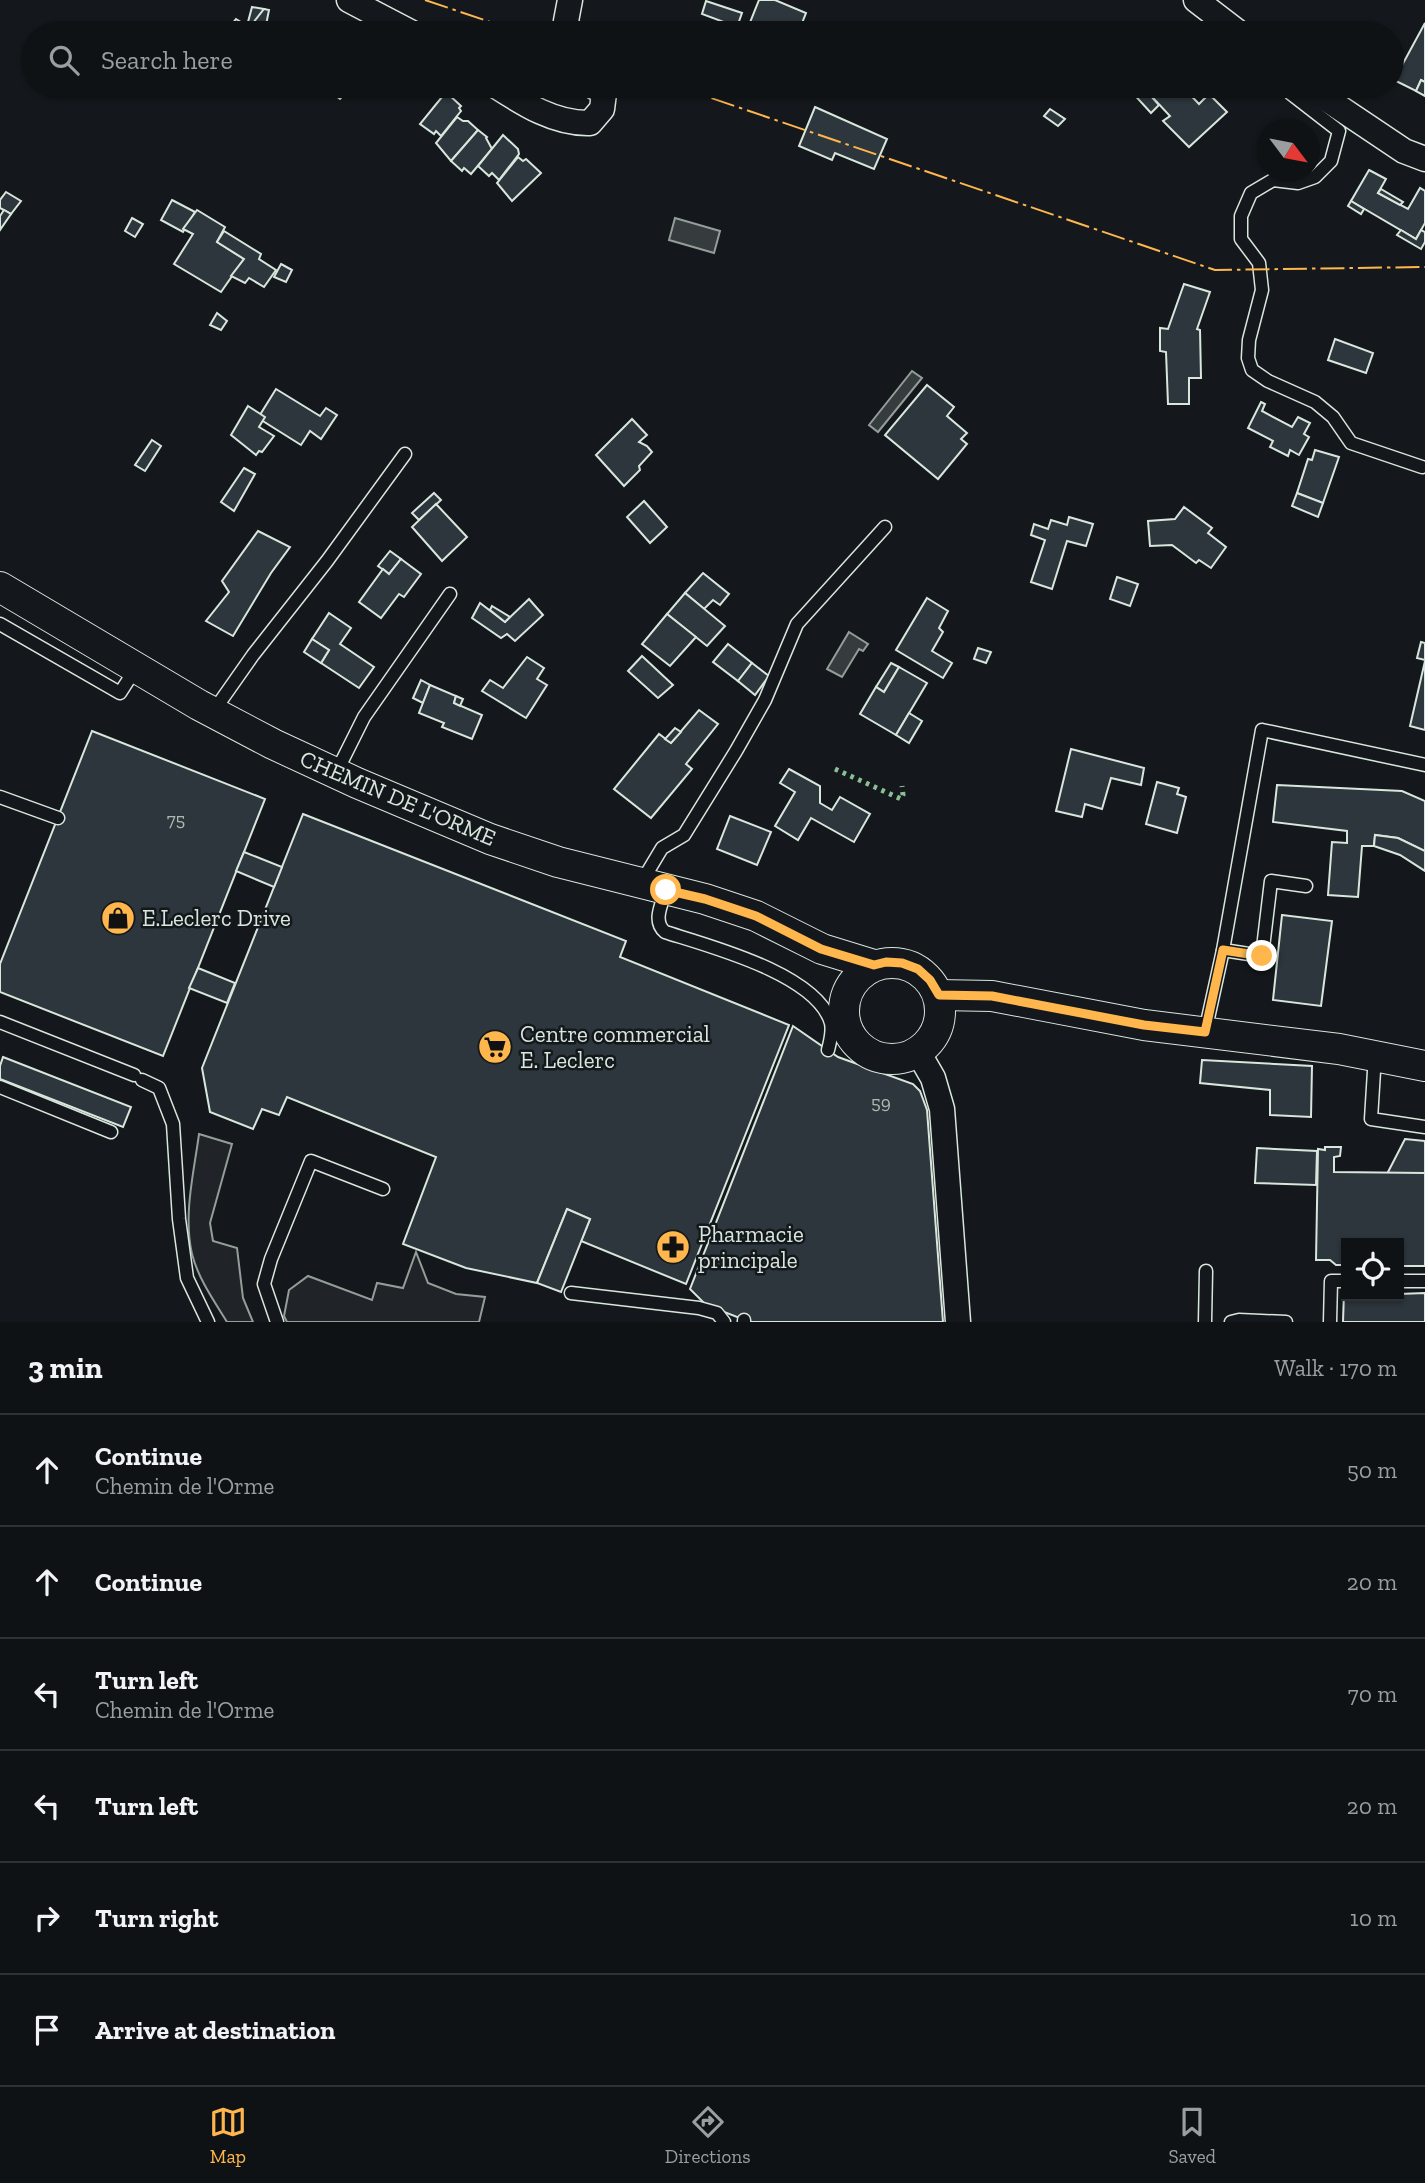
<!DOCTYPE html>
<html lang="en">
<head>
<meta charset="utf-8">
<style>
  :root { --surface:#0f1215; --page:#1d2022; --text:#f1f3f6; --muted:#9b9ea0; --line:#2f3234; --accent:#ffb74d }
  body { margin:0; font-family:"Zilla Slab",serif; background:var(--page); color:var(--text) }
  .controls { position:absolute; right:21px; bottom:21px; display:grid; overflow:hidden; border-radius:0px; box-shadow:0 2px 5px #0004 }
  .controls button { width:63px; height:63px; display:grid; place-items:center; padding:0; border:0; border-bottom:2px solid var(--line); background:var(--surface); color:var(--text); font:35px sans-serif }
  .compass { position:absolute; left:1257px; top:119px; width:63px; height:63px; border-radius:50%; background:var(--surface); box-shadow:0 2px 5px #0004; rotate:122deg }
  .stop { position:absolute; width:21px; height:21px; margin:-16px; border:5px solid #ffb74d; border-radius:50%; background:#fff }
  .stop.end { background:#ffb74d; border-color:#fff; box-shadow:0 2px 7px #0008 }
  .list { margin:0; padding:0; list-style:none }
  h2 { display:flex; justify-content:space-between; align-items:center; height:91px; margin:0; padding:0 28px; font-size:30px }
  h2 small { font-size:23px; font-weight:400; color:var(--muted) }
  .list li { display:grid; grid-template-columns:46px 1fr auto; gap:21px; align-items:center; box-sizing:border-box; height:112px; padding:0 28px; border-top:2px solid var(--line) }
  .list b { display:block; font-size:26px; white-space:nowrap }
  .list p { margin:0; font-size:23px; white-space:nowrap; color:var(--muted) }
  .list em { font-size:23px; font-style:normal; color:var(--muted) }
  .icon { flex:none; width:38px; height:38px; fill:none; stroke:currentColor; stroke-width:2; stroke-linecap:round; stroke-linejoin:round }
  .map { position:relative; flex:none; width:1425px; height:1322px; overflow:hidden }
  .search { position:absolute; background:var(--surface); box-shadow:0 2px 5px #0004; left:21px; right:21px; top:21px; height:77px; display:flex; align-items:center; gap:18px; box-sizing:border-box; padding:0 24px; border-radius:38px; color:var(--muted); font-size:26px }
  .sheet { height:763px; background:var(--surface) }
  nav { display:flex; justify-content:space-around; align-items:center; box-sizing:border-box; height:98px; border-top:2px solid var(--line); background:var(--surface); font-size:19px; color:var(--muted) }
  nav a { display:grid; justify-items:center; gap:4px }
  nav .on { color:var(--accent) }
  .map>svg:first-child { display:block }
  .green { fill:#202428; stroke:#939e99; stroke-width:2 }
  .water { fill:#363b3e; stroke:#939e99; stroke-width:2 }
  .building { fill:#2c363c; stroke:#d8e6dc; stroke-width:2 }
  .lines { fill:none; stroke-linecap:round; stroke-linejoin:round }
  .service-casing { stroke:#d8e6dc; stroke-width:15 }
  .minor-casing { stroke:#d8e6dc; stroke-width:27 }
  .tertiary-casing { stroke:#d8e6dc; stroke-width:32 }
  .service { stroke:#14181c; stroke-width:12 }
  .minor { stroke:#14181c; stroke-width:24 }
  .tertiary { stroke:#14181c; stroke-width:30 }
  .hedge { stroke:#8ac095; stroke-width:5; stroke-dasharray:3.5 5; stroke-linecap:butt }
  .power { stroke:#ffb74d; stroke-width:2; stroke-dasharray:24 5 3.5 5; stroke-linecap:butt }
  .route { stroke:#ffb74d; stroke-width:9 }
  .labels { text-anchor:middle; stroke-width:5; stroke-linejoin:round; paint-order:stroke }
  .number-label { font-size:19px; fill:#adbab4 }
  .street-label { font-size:23px; fill:#d8e6dc; stroke:#14181c }
  .poi-label { font-size:23px; fill:#d8e6dc; stroke:#14181c; text-anchor:start }
</style>
</head>
<body>
<div class="map">
<svg width="1425" height="1322" viewBox="0 0 1425 1322">
  <rect width="100%" height="100%" fill="#14181c"/>
  <g class="green">
    <path d="M199 1134 232 1144 210 1223 213 1241 237 1248 243 1298 253 1322H227C214 1301 198 1278 192 1254 183 1215 194 1172 199 1134Z"/>
    <path d="M416 1252 428 1283 456 1294 485 1297 479 1322H287L284 1316 289 1290 308 1276 372 1300 377 1283 403 1288Z"/>
  </g>
  <g class="water">
    <path d="M675 218 720 231 714 253 669 240Z"/>
    <path d="M912 371 922 378 878 432 869 425Z"/>
    <path d="M849 632 868 644 863 651 859 649 842 677 827 669Z"/>
  </g>
  <g class="building">
    <path d="M759 0H775L806 13 798 33H756L747 30Z"/>
    <path d="M706 1 742 13 737 27 702 14Z"/>
    <path d="M252 7 264 9 252 26 248 22Z"/>
    <path d="M264 9 269 10 265 30 253 23Z"/>
    <path d="M236 19 246 25 248 22 258 28 260 26 269 33H233L227 30Z"/>
    <path d="M1425 23V82L1421 80 1416 91 1394 80Z"/>
    <path d="M1421 80 1425 82V96L1416 91Z"/>
    <path d="M328 86H351L340 99 328 90 330 88Z"/>
    <path d="M656 86H678L674 93Z"/>
    <path d="M1133 86H1142L1159 105 1151 113 1129 89Z"/>
    <path d="M1142 86H1182L1199 104 1209 94 1227 112 1189 147 1163 121 1170 116Z"/>
    <path d="M446 92 461 106 459 108 461 111 441 136 436 131 434 134 420 124Z"/>
    <path d="M815 107 887 139 874 169 835 153 832 160 799 146Z"/>
    <path d="M1050 109 1065 119 1058 126 1044 116Z"/>
    <path d="M457 117 463 121H468L478 130 451 161 436 143Z"/>
    <path d="M478 130 487 137 486 138 492 149 471 174 464 168 462 171 451 161Z"/>
    <path d="M503 135 518 149 519 154 499 180 492 173 489 176 478 166Z"/>
    <path d="M518 157 523 161 526 159 541 173 512 201 497 183Z"/>
    <path d="M1369 170 1386 179 1378 193 1408 209 1420 188 1425 191V223L1416 239 1351 201Z"/>
    <path d="M1381 189 1403 202 1400 205 1378 193Z"/>
    <path d="M6 192 21 201 11 214 0 208V200Z"/>
    <path d="M172 200 195 212 183 232 161 220Z"/>
    <path d="M1351 201 1364 209 1361 214 1348 206Z"/>
    <path d="M4 210 11 214 0 230V216Z"/>
    <path d="M197 210 225 227 217 242 244 259 221 292 174 264 193 234 183 229Z"/>
    <path d="M132 218 143 224 135 237 125 231Z"/>
    <path d="M1401 230 1416 239 1421 230 1425 232V242L1421 249 1397 235Z"/>
    <path d="M224 231 261 254 259 259 276 270 264 287 249 278 245 283 231 276 244 259 217 242Z"/>
    <path d="M281 264 292 270 286 282 274 277Z"/>
    <path d="M1184 284 1210 292 1197 329 1200 330 1201 378H1189V404H1168L1166 352 1160 351V328L1168 329Z"/>
    <path d="M217 313 227 321 221 330 210 325Z"/>
    <path d="M1335 339 1373 353 1366 373 1328 360Z"/>
    <path d="M927 385 954 407 947 416 967 433 961 439 967 444 938 479 885 435Z"/>
    <path d="M276 389 320 416 326 408 337 415 321 439 310 431 301 445 258 418Z"/>
    <path d="M1261 402 1265 404 1262 411 1292 427 1298 417 1310 423 1304 434 1309 437 1299 455 1290 450 1288 456 1270 447 1273 441 1248 428Z"/>
    <path d="M248 406 265 417 259 427 274 436 262 452 259 451 256 455 231 435Z"/>
    <path d="M632 419 647 435 639 442 647 446 652 452 639 466 640 470 624 486 596 455Z"/>
    <path d="M152 440 161 446 145 471 135 465Z"/>
    <path d="M1315 450 1339 457 1323 503 1297 493 1308 459 1312 460Z"/>
    <path d="M244 468 255 474 234 511 221 502Z"/>
    <path d="M434 493 441 500 419 520 412 513Z"/>
    <path d="M1297 493 1323 503 1318 517 1292 506Z"/>
    <path d="M644 501 667 527 650 543 627 517Z"/>
    <path d="M436 504 467 537 442 561 412 527Z"/>
    <path d="M1184 507 1212 528 1208 533 1226 547 1211 568 1199 560 1196 563 1172 545 1150 546 1148 521 1175 519Z"/>
    <path d="M1069 517 1093 524 1086 546 1067 541 1052 589 1031 582 1045 540 1031 535 1034 524 1048 529 1051 520 1067 525Z"/>
    <path d="M258 531 290 547 271 573 233 636 206 621 229 592 222 581Z"/>
    <path d="M390 551 401 559 389 574 378 566Z"/>
    <path d="M401 559 421 574 404 597 399 594 381 618 359 602 383 569 389 574Z"/>
    <path d="M703 573 729 594 720 605 713 600 704 609 685 593Z"/>
    <path d="M1117 577 1138 584 1130 606 1110 599Z"/>
    <path d="M685 593 725 626 707 646 667 614Z"/>
    <path d="M927 598 948 611 939 628 943 632 932 651 952 663 943 678 896 650Z"/>
    <path d="M529 599 543 615 515 641 507 634 501 638 472 618 480 603 505 622Z"/>
    <path d="M492 606 510 617 505 622 490 610Z"/>
    <path d="M329 613 351 628 340 644 374 667 359 688 321 663 329 650 312 639Z"/>
    <path d="M667 614 696 637 670 666 642 644Z"/>
    <path d="M312 639 329 650 321 663 304 652Z"/>
    <path d="M1421 642 1425 643V660L1417 658Z"/>
    <path d="M728 644 752 663 738 681 713 662Z"/>
    <path d="M978 648 991 652 986 663 974 659Z"/>
    <path d="M642 656 673 685 658 698 628 671Z"/>
    <path d="M527 657 544 668 537 679 547 685 526 718 482 691 490 680 503 688Z"/>
    <path d="M1425 661V730L1410 726Z"/>
    <path d="M752 663 769 676 755 695 738 681Z"/>
    <path d="M891 663 899 667 884 692 876 687Z"/>
    <path d="M899 667 927 683 896 735 860 714 876 687 884 692Z"/>
    <path d="M421 680 430 685 423 703 413 698Z"/>
    <path d="M430 685 456 696 454 703 482 715 472 739 442 727 444 723 419 713Z"/>
    <path d="M456 696 463 699 460 706 454 703Z"/>
    <path d="M699 710 718 724 686 764 692 769 651 818 614 789 659 734 671 743Z"/>
    <path d="M909 713 922 721 909 743 896 735Z"/>
    <path d="M675 728 681 732 671 743 665 739Z"/>
    <path d="M92 731 265 799 163 1056 0 992V964Z"/>
    <path d="M1071 749 1144 768 1141 785 1111 778 1102 809 1085 804 1082 817 1056 811Z"/>
    <path d="M789 769 820 786V803L832 810 840 797 870 814 854 842 811 818 798 840 775 826 795 792 780 783Z"/>
    <path d="M1157 782 1179 788 1177 794 1186 797 1177 833 1146 824Z"/>
    <path d="M1277 785 1402 791 1425 801V851L1398 838 1375 835 1374 846H1362L1358 897 1328 895 1332 842 1347 843V831L1273 822Z"/>
    <path d="M303 814 626 941 620 957 789 1025 686 1284 581 1241 590 1219 567 1209 537 1283 466 1268 403 1244 436 1157 287 1097 279 1115 262 1109 253 1129 210 1112 202 1068Z"/>
    <path d="M730 816 771 832 757 865 717 849Z"/>
    <path d="M1375 835 1398 838 1425 851V871L1400 855 1374 846Z"/>
    <path d="M244 852 282 867 274 887 236 871Z"/>
    <path d="M1282 915 1332 921 1321 1006 1273 1000Z"/>
    <path d="M198 968 235 983 227 1003 189 988Z"/>
    <path d="M793 1026 838 1057 913 1084 920 1091 927 1110 943 1322H750L706 1305 690 1289Z"/>
    <path d="M3 1057 131 1107 123 1127 0 1079V1066Z"/>
    <path d="M1202 1060 1312 1066 1311 1117 1270 1115V1090L1200 1083Z"/>
    <path d="M1405 1139 1425 1141V1173L1387 1174Z"/>
    <path d="M1325 1147H1341L1340 1156 1334 1157V1172L1425 1173V1266H1399V1243H1346V1265H1336L1330 1260H1316L1318 1149 1325 1150Z"/>
    <path d="M1257 1148 1317 1151 1316 1185 1255 1183Z"/>
    <path d="M567 1209 590 1219 561 1292 537 1283Z"/>
    <path d="M1344 1292 1346 1293V1296L1425 1293V1322H1343Z"/>
  </g>
  <g class="lines">
    <g class="service-casing">
      <g id="service">
        <path d="M1292 86 1290 93 1339 131 1331 161 1315 177 1298 183 1273 180 1251 193 1241 216V239L1259 263 1262 290 1249 340 1248 358 1252 370 1268 381 1315 402 1333 417 1351 443 1422 467"/>
        <path d="M0 624 120 693 136 668"/>
        <path d="M213 712 253 655 327 561 405 454"/>
        <path d="M336 773 364 717 450 594"/>
        <path d="M0 797 58 818"/>
        <path d="M641 883 662 848 684 835 736 751 765 700 797 624 885 527"/>
        <path d="M666 890C662 904 652 921 665 932 709 946 817 974 831 1023 833 1032 830 1042 828 1050"/>
        <path d="M1223 950 1262 956 1271 881 1306 886"/>
        <path d="M0 1022 134 1075"/>
        <path d="M1205 1032 1223 950 1262 730 1425 765"/>
        <path d="M1375 1055 1371 1119 1425 1127"/>
        <path d="M142 1080 159 1088 173 1124 179 1219 187 1278 208 1322"/>
        <path d="M0 1087 111 1132"/>
        <path d="M1399 1281H1425"/>
        <path d="M571 1293 699 1308 717 1313 724 1322"/>
        <path d="M277 1322 264 1284 271 1259 311 1161 383 1189"/>
        <path d="M744 1322V1320"/>
        <path d="M1205 1322 1206 1271"/>
        <path d="M1231 1322 1239 1320 1286 1322"/>
        <path d="M1330 1322 1331 1281H1346"/>
      </g>
    </g>
    <g class="minor-casing">
      <g id="minor">
        <path d="M349 0 412 33"/>
        <path d="M1196 0 1239 33"/>
        <path d="M570 33 566 21 570 0"/>
        <path d="M496 86C524 104 555 124 590 123L602 109 604 93 593 86"/>
        <path d="M1307 86 1404 151 1425 159"/>
        <path d="M918 1052 933 1078 942 1109 958 1322"/>
      </g>
    </g>
    <g class="tertiary-casing">
      <g id="tertiary">
        <path d="M0 587 199 705 273 744 357 783 490 839 558 862 705 899 756 916 822 949 874 965"/>
        <circle cx="892" cy="1011" r="48"/>
        <path d="M939 995 992 996 1144 1025 1339 1049 1425 1066"/>
      </g>
    </g>
    <use href="#service" class="service"/>
    <use href="#minor" class="minor"/>
    <use href="#tertiary" class="tertiary"/>
    <path class="hedge" d="M835 769 901 799 903 795 902 786"/>
    <g class="power">
      <path d="M425 0 523 33"/>
      <path d="M676 86 1215 270 1425 267"/>
    </g>
  </g>
  <g class="lines">
    <path class="route" d="M666 890 705 899 756 916 821 949 874 965 886 962 902 963 918 969 930 980 939 995 992 996 1144 1025 1205 1032 1223 950 1262 956"/>
  </g>
  <defs>
    <g id="shop-disc" transform="scale(1.75)"><circle r="9.5" fill="#ffb74d" stroke="#14181c"/><path d="M-5-2.5h2.3a2.7 3.5 0 0 1 5.4 0H5L5.5 6h-11ZM-1.5-2.5h3a1.5 2.3 0 0 0-3 0Z" fill="#111"/></g>
    <g id="supermarket-disc" transform="scale(1.75)"><circle r="9.5" fill="#ffb74d" stroke="#14181c"/><path d="M-6-5.5h2.5l.6 2H6L4.5 2H-2.5L-4.4-4H-6ZM-1.5 3.2a1.3 1.3 0 1 0 .1 0ZM3 3.2a1.3 1.3 0 1 0 .1 0Z" fill="#111"/></g>
    <g id="pharmacy-disc" transform="scale(1.75)"><circle r="9.5" fill="#ffb74d" stroke="#14181c"/><path d="M-2-6h4v4h4v4h-4v4h-4v-4h-4v-4h4Z" fill="#111"/></g>
  </defs>
  <g fill-rule="evenodd">
    <use href="#shop-disc" x="118" y="918"/>
    <use href="#supermarket-disc" x="495" y="1047"/>
    <use href="#pharmacy-disc" x="673" y="1247"/>
  </g>
  <g class="labels">
    <g class="number-label">
      <text x="176" y="826">75</text>
      <text x="881" y="1109">59</text>
    </g>
    <g class="street-label">
      <text transform="translate(398 798) rotate(23)" y="8">CHEMIN DE L'ORME</text>
    </g>
    <g class="poi-label">
      <text x="142" y="926">E.Leclerc Drive</text>
      <text x="520" y="1042">Centre commercial<tspan x="520" dy="26">E. Leclerc</tspan></text>
      <text x="698" y="1242">Pharmacie<tspan x="698" dy="26">principale</tspan></text>
    </g>
  </g>
</svg>
<div class="controls">
<button><svg class="icon" aria-label="locate" viewBox="0 0 24 24"><circle cx="12" cy="12" r="6"/><path d="M12 2v4M12 18v4M2 12h4M18 12h4"/></svg></button>
</div>
<svg class="compass" viewBox="-18 -18 36 36"><path d="M0-13l5 13h-10z" fill="#e53935"/><path d="M0 13l5-13h-10z" fill="#9b9ea0"/></svg>
<div class="stop" style="left:666px;top:890px"></div>
<div class="stop end" style="left:1262px;top:956px"></div>
<div class="search"><svg class="icon" aria-label="search" viewBox="0 0 24 24"><circle cx="10" cy="10" r="6"/><path d="M15 15l6 6"/></svg>Search here</div>
</div>
<section class="sheet">
<h2>3 min<small>Walk · 170 m</small></h2>
<ul class="list">
<li><svg class="icon" aria-label="ahead" viewBox="0 0 24 24"><path d="M12 20V5M6 11l6-6 6 6"/></svg><div><b>Continue</b><p>Chemin de l'Orme</p></div><em>50 m</em></li>
<li><svg class="icon" aria-label="ahead" viewBox="0 0 24 24"><path d="M12 20V5M6 11l6-6 6 6"/></svg><div><b>Continue</b></div><em>20 m</em></li>
<li><svg class="icon" aria-label="left" viewBox="0 0 24 24"><path d="M17 20v-9H6M10 6l-5 5 5 5"/></svg><div><b>Turn left</b><p>Chemin de l'Orme</p></div><em>70 m</em></li>
<li><svg class="icon" aria-label="left" viewBox="0 0 24 24"><path d="M17 20v-9H6M10 6l-5 5 5 5"/></svg><div><b>Turn left</b></div><em>20 m</em></li>
<li><svg class="icon" aria-label="right" viewBox="0 0 24 24"><path d="M7 20v-9h11M14 6l5 5-5 5"/></svg><div><b>Turn right</b></div><em>10 m</em></li>
<li><svg class="icon" aria-label="arrive" viewBox="0 0 24 24"><path d="M6 21V4h12l-3 4 3 4H6"/></svg><div><b>Arrive at destination</b></div></li>
</ul>
</section>
<nav>
<a class="on"><svg class="icon" aria-label="map" viewBox="0 0 24 24"><path d="M3 6l6-2 6 2 6-2v14l-6 2-6-2-6 2zM9 4v14M15 6v14"/></svg>Map</a>
<a><svg class="icon" aria-label="directions" viewBox="0 0 24 24"><path d="M12 3l9 9-9 9-9-9zM9 14v-3h6M13 9l2 2-2 2"/></svg>Directions</a>
<a><svg class="icon" aria-label="saved" viewBox="0 0 24 24"><path d="M7 4h10v16l-5-4-5 4z"/></svg>Saved</a>
</nav>
</body>
</html>
